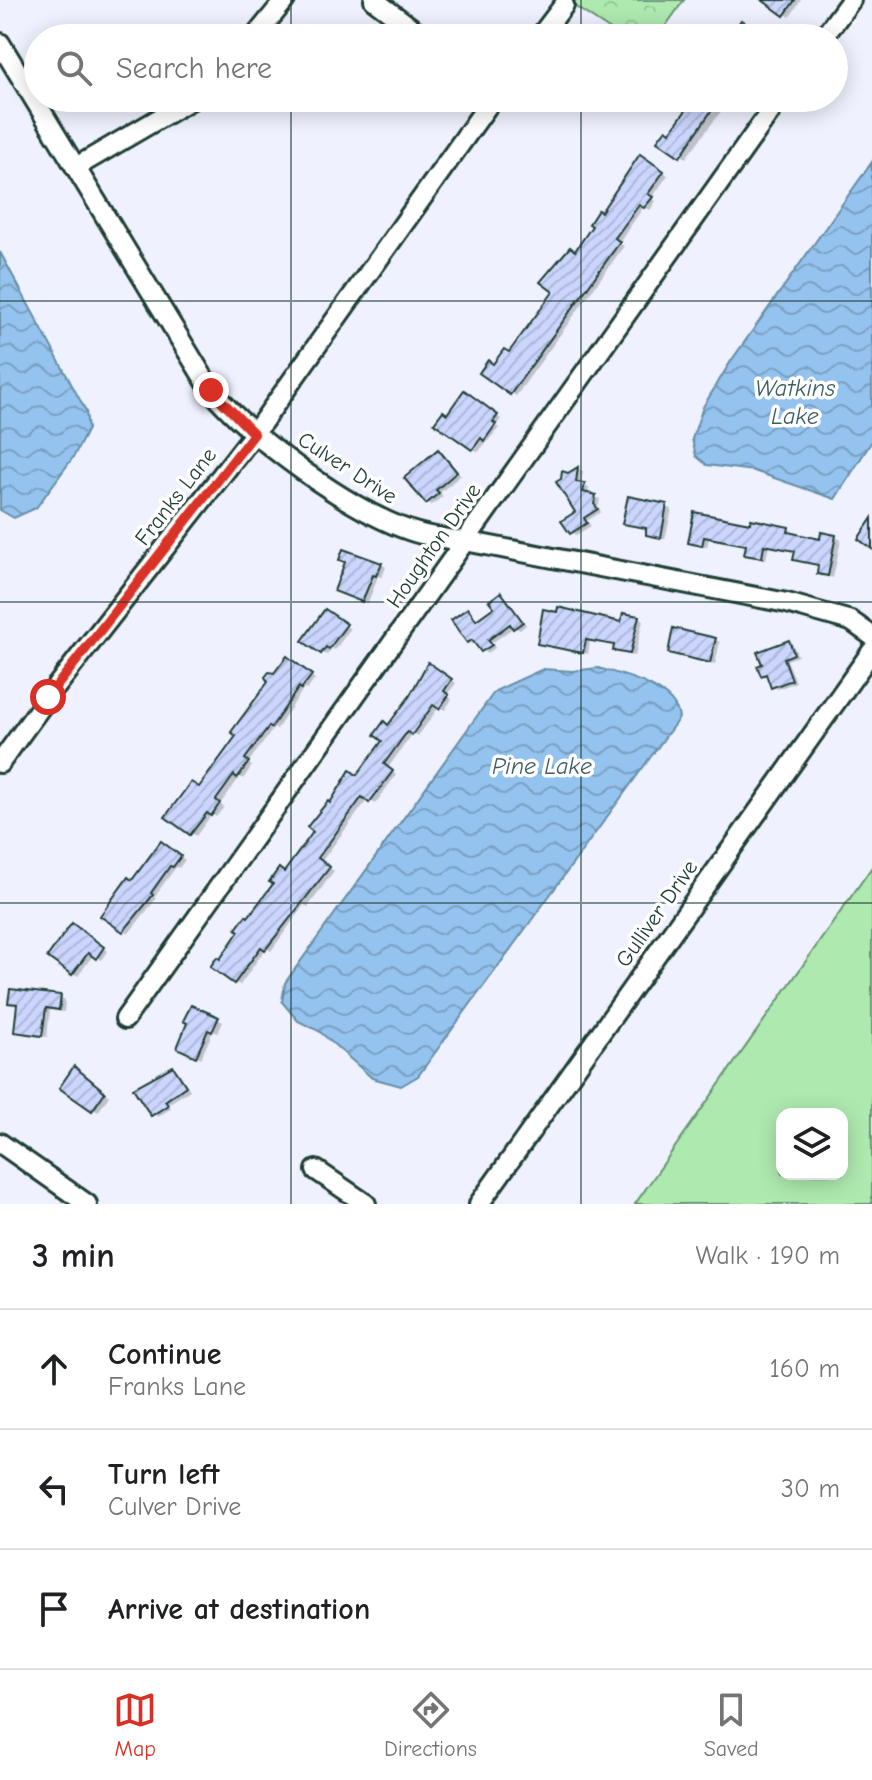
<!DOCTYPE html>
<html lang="en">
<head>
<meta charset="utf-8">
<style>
  :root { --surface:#fff; --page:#f2f2f2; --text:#202124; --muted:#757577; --line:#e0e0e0; --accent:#d93025 }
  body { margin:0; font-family:"Comic Neue",sans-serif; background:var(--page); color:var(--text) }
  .controls { position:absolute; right:24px; bottom:24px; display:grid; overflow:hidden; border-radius:16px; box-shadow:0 4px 20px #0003 }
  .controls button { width:72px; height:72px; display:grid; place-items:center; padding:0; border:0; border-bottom:2px solid var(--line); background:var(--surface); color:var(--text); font:40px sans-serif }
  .stop { position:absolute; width:24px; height:24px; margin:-18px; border:6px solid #d93025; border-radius:50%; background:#fff }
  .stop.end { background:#d93025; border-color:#fff; box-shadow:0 2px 8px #0008 }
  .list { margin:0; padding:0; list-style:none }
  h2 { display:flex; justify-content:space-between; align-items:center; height:104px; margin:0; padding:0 32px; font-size:34px }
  h2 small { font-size:26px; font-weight:400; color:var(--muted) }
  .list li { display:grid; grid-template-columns:52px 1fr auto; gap:24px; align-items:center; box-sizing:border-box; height:120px; padding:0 32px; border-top:2px solid var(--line) }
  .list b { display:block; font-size:30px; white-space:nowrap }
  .list p { margin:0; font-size:26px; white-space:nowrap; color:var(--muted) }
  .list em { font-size:26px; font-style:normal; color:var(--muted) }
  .icon { flex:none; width:44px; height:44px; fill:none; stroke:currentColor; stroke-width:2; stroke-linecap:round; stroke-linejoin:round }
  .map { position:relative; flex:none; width:872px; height:1204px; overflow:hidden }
  .search { position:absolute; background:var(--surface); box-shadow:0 4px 20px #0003; left:24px; right:24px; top:24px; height:88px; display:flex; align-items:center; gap:20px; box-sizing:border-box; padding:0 28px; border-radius:44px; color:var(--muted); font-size:30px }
  .sheet { height:464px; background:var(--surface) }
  nav { display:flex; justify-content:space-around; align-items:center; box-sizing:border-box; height:112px; border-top:2px solid var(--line); background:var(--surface); font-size:22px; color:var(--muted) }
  nav a { display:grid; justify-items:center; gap:4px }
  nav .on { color:var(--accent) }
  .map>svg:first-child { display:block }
  .grass { fill:#aee9af; stroke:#669372; stroke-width:2; fill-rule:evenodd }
  .forest { fill:url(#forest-crowns); stroke:#669372; stroke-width:2 }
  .water { fill:url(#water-waves); stroke:#668da4; stroke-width:2 }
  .shadow { fill:#0003 }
  .building { fill:url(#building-hatch); stroke:#1f3d34; stroke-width:2 }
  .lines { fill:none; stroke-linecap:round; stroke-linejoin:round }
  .minor-casing { stroke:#1f3d34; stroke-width:24 }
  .minor { stroke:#fff; stroke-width:18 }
  .route { stroke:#d93025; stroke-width:10 }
  .grid { fill:none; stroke:#1f3d34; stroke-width:2; stroke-opacity:0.55 }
  .labels { text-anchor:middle; stroke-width:7; stroke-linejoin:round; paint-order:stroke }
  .street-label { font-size:22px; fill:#1f3d34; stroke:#fff }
  .water-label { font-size:24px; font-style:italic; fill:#3c5e63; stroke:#fff }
</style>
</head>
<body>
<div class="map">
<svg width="872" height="1204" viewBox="0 0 872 1204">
  <defs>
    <pattern id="forest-crowns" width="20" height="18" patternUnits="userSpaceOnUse" patternTransform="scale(2)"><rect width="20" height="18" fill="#aee9af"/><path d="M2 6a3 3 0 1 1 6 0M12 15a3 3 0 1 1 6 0" fill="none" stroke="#95c997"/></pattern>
    <pattern id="water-waves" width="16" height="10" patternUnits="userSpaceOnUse" patternTransform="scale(2)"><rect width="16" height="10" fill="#95c3ef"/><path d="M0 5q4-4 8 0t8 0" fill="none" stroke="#79a0c2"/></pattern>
    <pattern id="building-hatch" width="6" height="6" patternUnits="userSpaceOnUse" patternTransform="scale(2)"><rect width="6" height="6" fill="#cbd5fd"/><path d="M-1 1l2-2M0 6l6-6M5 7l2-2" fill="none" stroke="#aeb8d9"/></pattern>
  </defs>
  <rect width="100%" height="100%" fill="#eff2fe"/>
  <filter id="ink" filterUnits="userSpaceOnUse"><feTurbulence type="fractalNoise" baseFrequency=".0125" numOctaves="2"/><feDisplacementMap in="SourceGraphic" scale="16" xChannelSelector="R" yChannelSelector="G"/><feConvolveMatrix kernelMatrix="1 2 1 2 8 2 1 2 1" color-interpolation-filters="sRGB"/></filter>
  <g filter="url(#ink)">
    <path class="grass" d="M872 867V1204H634H635ZM782 1114H842V1174H782Z"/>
    <path class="forest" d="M565 0H684L657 38H623Z"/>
    <g class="water">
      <path d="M872 162V441L835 499 754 471 707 465 696 456 692 439 703 407 731 361Z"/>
      <path d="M0 252 86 411 88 429 74 456 36 508 14 518 0 510Z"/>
      <path d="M598 668C623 675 676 687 679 718L418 1076 401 1086 372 1078 319 1031 298 1021 282 1002 285 983 495 691 543 669 572 671Z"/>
    </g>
    <g class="shadow">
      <path d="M765 0H801L790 17Z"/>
      <path d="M697 98H731L686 158 660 140 671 134Z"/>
      <path d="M646 160 668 175 652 198 656 201 650 210 644 206 619 243 624 246 516 396 482 373 510 354 556 291 576 253 601 214Z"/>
      <path d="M469 396 501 419 496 426 499 428 478 452 437 423Z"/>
      <path d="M438 451 461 475 440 493 443 496 432 505 427 502Z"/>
      <path d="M578 469 583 471 581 485 589 488 588 495 600 499 598 508 601 512 587 521 591 526 576 535 571 532 578 513 569 475Z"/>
      <path d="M629 499 672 509 665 539 648 534V529L624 523Z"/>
      <path d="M696 515 752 526 788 529 793 531 792 535 822 541 823 534 836 537 841 540 833 578 819 573 820 565 797 552 769 546 766 559 746 554 748 546 709 539 707 547 695 545 690 542Z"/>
      <path d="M381 564 386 567 382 577 378 576 368 603 341 592Z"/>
      <path d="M501 594 506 597 526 625 520 630 514 627 492 643 495 648 487 654 476 642 473 644 468 642V610L478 621 496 607Z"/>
      <path d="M331 614 350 629 335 650 332 648 327 655 322 653Z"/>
      <path d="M558 614 623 625 638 617 643 620 635 656 620 653 615 650 616 646 590 641 588 654 539 643Z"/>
      <path d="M715 640 720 642 715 664 670 652Z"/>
      <path d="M788 642 793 645 798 656 787 660 796 682 778 689 773 686 769 677 762 675Z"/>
      <path d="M292 662 315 679 307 690 304 688 277 729 274 728 248 763 252 766 243 779 240 777 220 804 224 807 216 817 212 814 196 836 168 816 200 789 239 735 275 675Z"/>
      <path d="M434 668 456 683 447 695 452 699 445 710 439 707 418 736 413 733 388 768 396 775 375 804 368 799 321 862 334 871 308 907 304 905 271 951 266 948 240 985 235 983 213 967 220 961 285 874 331 806 358 777 385 741 388 726Z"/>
      <path d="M166 847 185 860 179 868 176 867 154 897 156 899 129 933 103 915Z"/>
      <path d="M77 929 108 951 102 960 93 955 78 976 73 973Z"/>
      <path d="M60 997 65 1000 64 1012 50 1010 47 1037 16 1031 19 1005 10 1002Z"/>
      <path d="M192 1007 223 1022 218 1033 213 1031 201 1058 185 1050Z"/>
      <path d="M173 1068 178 1071 190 1090 168 1104 171 1108 158 1117 153 1114Z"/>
      <path d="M80 1072 109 1096 98 1112 62 1087Z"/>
    </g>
    <g class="building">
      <path d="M762 0H795L784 16Z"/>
      <path d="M741 20 767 38H729Z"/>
      <path d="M695 98H720L680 157 657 141 666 129 670 132Z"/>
      <path d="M640 154 664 171 648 194 653 197 644 208 639 205 615 238 620 242 510 395 479 373 488 360 493 364 504 349 509 352 553 292 540 282 570 247 575 251 592 226 589 224 598 210 601 212Z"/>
      <path d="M464 390 498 415 493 422 496 424 484 441 481 438 472 450 434 423 443 411 447 414Z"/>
      <path d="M438 449 457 472 436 490 439 493 426 504 404 478Z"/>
      <path d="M578 467 576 482 585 483 583 492 596 495 594 504 598 509 584 518 587 523 570 534 561 521 575 512 556 482 561 479 562 471 568 473Z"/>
      <path d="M628 496 667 504 661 538 646 535V528L622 524Z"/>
      <path d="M694 512 750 523 751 519 789 527 788 532 820 539 821 532 836 535 828 576 817 574 818 565 793 560 795 551 764 545 762 558 744 555 746 545 704 537 702 546 688 543Z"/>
      <path d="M872 518V549L858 539Z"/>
      <path d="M343 549 382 563 376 576 373 575 362 602 334 591 345 562 339 560Z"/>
      <path d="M501 592 523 622 513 629 510 624 488 640 492 645 481 652 472 640 467 643 451 620 468 608 476 620 494 607 489 601Z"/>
      <path d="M558 607 621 622 623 613 639 616 630 654 613 651 614 645 586 640 583 653 537 644 543 609 557 612Z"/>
      <path d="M325 609 347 624 329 649 326 647 321 654 302 641Z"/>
      <path d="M673 628 716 638 710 663 668 653Z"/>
      <path d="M789 640 794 654 784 658 792 680 771 688 766 674 761 676 757 666 762 664 757 652Z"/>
      <path d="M287 656 312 675 301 689 299 687 271 728 269 726 245 759 249 762 237 778 234 775 216 800 220 803 211 816 207 813 190 835 165 817 191 782 199 787 236 736 231 732 268 682 265 677 269 672 274 673Z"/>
      <path d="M428 662 452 679 444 691 449 695 439 709 433 705 412 735 407 732 384 764 393 771 369 803 362 797 318 858 330 867 265 950 261 947 234 984 210 967 217 957 220 959 239 931 236 929 246 915 248 917 273 884 269 882 279 868 284 872 313 832 307 827 328 801 330 803 350 770 357 775 382 741 374 735 384 721 388 725 409 697Z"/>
      <path d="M161 841 181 856 173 867 170 866 151 893 153 895 123 932 100 916 128 877 132 880Z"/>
      <path d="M72 923 104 947 96 959 88 953 72 975 47 957Z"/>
      <path d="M10 989 61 995 59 1010 46 1008 42 1036 14 1032 17 1004 8 1003Z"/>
      <path d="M191 1005 219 1017 212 1032 208 1030 196 1057 177 1048 187 1023 183 1021Z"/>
      <path d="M74 1066 105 1092 92 1111 59 1088Z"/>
      <path d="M173 1066 186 1086 165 1101 168 1105 151 1116 133 1088Z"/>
    </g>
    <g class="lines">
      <g class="minor-casing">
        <g id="minor">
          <path d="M374 0 425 38"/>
          <path d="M254 38 285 0"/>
          <path d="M539 38 564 5"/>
          <path d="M823 38 851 0"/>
          <path d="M0 43 211 390C252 439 349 510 411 531 428 537 447 539 465 541L787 603 851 621 872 636"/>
          <path d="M76 167 194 98"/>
          <path d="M0 763 48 697 254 434 493 98"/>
          <path d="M125 1019 780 98"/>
          <path d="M0 1143 87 1204"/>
          <path d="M316 1170 366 1204"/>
          <path d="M479 1204 872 651"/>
        </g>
      </g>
      <use href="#minor" class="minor"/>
    </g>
  </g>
  <g class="lines" filter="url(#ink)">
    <path class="route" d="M48 697 254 434 211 390"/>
  </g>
  <path class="grid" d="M291 0V38M581 0V38M291 98V1204M581 98V1204M0 301H872M0 602H872M0 903H872"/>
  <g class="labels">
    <g class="street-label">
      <text transform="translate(348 467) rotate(33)" y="8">Culver Drive</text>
      <text transform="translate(175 496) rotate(-52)" y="8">Franks Lane</text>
      <text transform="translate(433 545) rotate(-55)" y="8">Houghton Drive</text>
      <text transform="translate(656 913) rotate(-55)" y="8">Gulliver Drive</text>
    </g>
    <g class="water-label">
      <text x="795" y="396">Watkins<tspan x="795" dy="28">Lake</tspan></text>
      <text x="542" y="774">Pine Lake</text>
    </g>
  </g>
</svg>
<div class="controls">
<button><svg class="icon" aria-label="layers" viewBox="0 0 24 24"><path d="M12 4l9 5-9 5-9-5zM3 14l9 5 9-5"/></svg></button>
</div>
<div class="stop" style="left:48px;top:697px"></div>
<div class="stop end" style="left:211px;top:390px"></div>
<div class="search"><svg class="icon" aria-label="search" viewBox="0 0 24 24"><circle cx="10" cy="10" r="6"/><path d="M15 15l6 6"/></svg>Search here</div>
</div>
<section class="sheet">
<h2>3 min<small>Walk · 190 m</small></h2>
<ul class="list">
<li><svg class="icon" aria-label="ahead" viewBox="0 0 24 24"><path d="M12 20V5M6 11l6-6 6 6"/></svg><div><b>Continue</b><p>Franks Lane</p></div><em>160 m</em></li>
<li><svg class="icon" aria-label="left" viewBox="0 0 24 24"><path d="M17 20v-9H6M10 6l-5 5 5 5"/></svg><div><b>Turn left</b><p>Culver Drive</p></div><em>30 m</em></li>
<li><svg class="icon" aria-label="arrive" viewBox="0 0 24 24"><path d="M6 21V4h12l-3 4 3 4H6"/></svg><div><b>Arrive at destination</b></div></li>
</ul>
</section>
<nav>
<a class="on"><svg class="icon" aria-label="map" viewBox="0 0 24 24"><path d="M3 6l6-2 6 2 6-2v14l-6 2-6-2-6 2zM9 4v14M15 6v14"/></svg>Map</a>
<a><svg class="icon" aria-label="directions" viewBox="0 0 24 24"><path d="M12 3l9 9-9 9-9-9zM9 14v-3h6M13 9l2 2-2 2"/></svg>Directions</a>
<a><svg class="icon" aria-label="saved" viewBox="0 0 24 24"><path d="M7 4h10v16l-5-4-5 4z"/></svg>Saved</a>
</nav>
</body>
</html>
